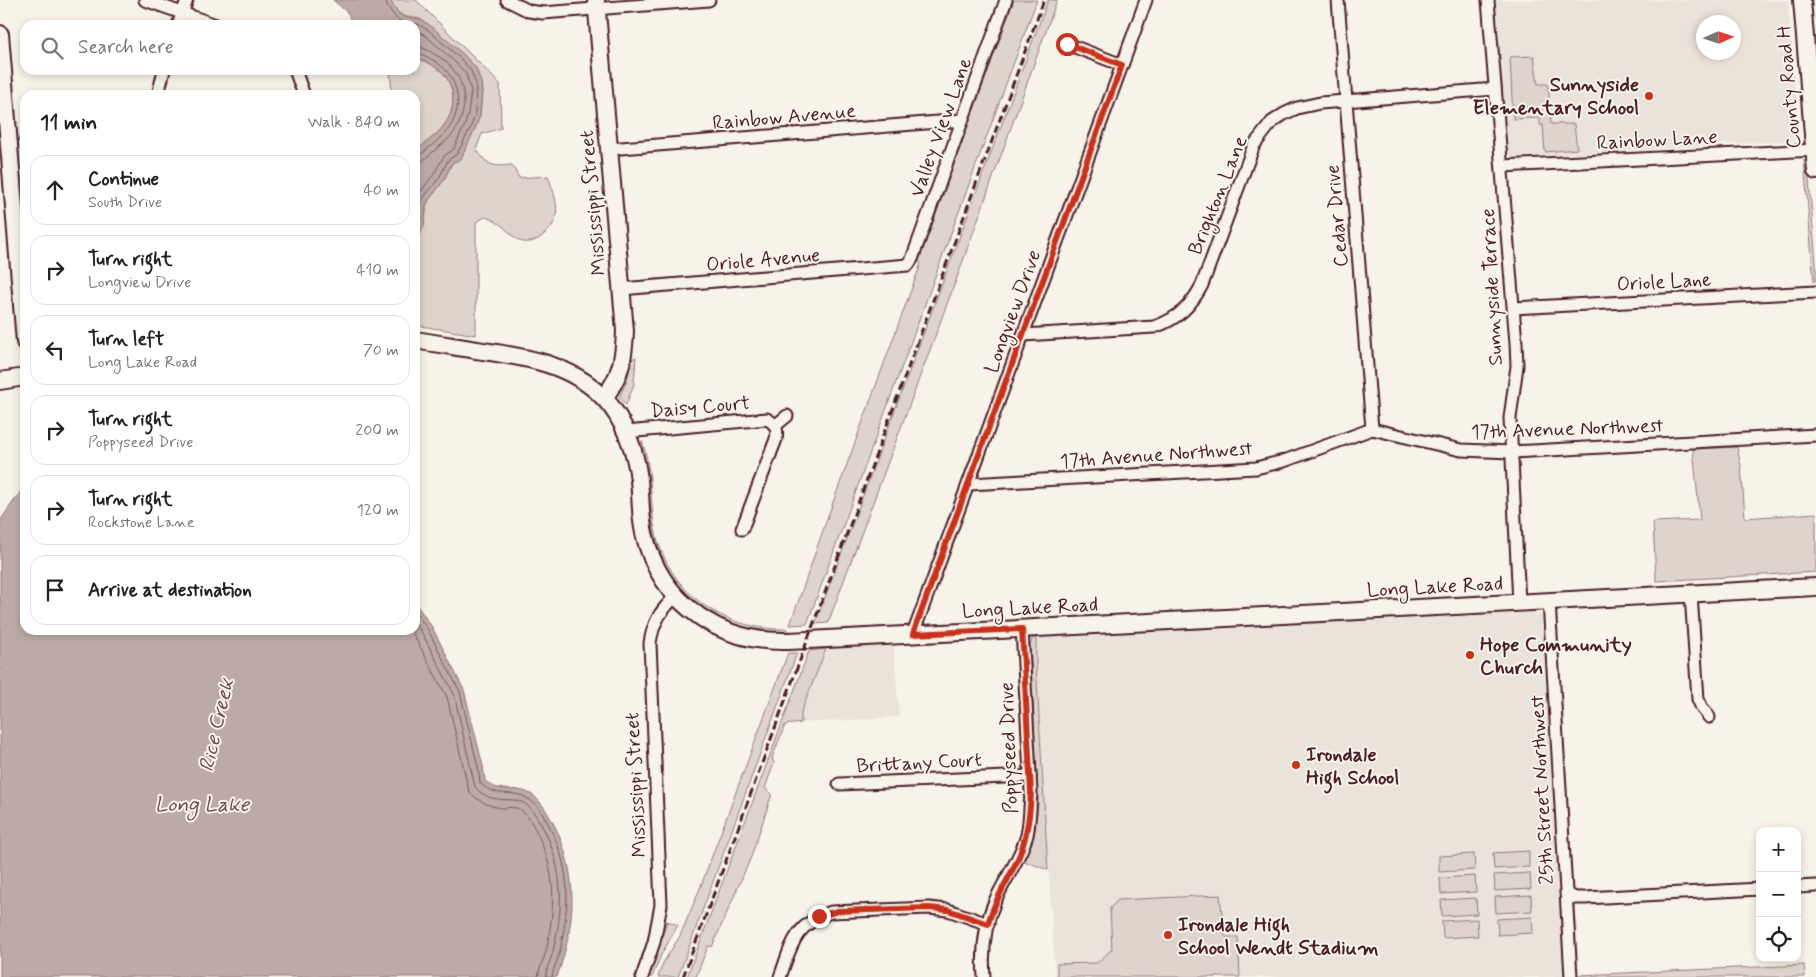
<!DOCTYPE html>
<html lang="en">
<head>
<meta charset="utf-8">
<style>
  :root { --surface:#fff; --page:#f2f2f2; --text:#222; --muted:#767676; --line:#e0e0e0 }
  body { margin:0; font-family:Mynerve,sans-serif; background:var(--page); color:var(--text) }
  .controls { position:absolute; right:15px; bottom:15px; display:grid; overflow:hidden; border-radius:10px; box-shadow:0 2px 8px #0003 }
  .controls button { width:45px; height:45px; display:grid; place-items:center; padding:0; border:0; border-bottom:1px solid var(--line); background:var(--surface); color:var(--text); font:25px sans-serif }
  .compass { position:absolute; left:1696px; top:15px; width:45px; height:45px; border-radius:50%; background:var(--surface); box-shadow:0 2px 8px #0003; rotate:87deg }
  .stop { position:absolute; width:15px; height:15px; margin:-11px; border:4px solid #c8321e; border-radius:50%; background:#fff }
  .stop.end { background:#c8321e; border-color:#fff; box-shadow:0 1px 5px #0008 }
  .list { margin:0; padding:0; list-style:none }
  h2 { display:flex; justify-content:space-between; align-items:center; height:65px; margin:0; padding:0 20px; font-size:21px }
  h2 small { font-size:16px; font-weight:400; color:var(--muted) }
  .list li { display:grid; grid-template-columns:32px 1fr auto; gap:15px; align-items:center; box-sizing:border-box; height:70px; margin:0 10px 10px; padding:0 10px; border:1px solid var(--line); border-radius:15px }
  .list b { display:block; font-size:19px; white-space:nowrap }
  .list p { margin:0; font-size:16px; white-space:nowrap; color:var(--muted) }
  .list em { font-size:16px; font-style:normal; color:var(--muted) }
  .icon { flex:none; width:28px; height:28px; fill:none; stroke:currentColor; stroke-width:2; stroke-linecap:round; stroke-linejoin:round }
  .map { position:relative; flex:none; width:1816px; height:977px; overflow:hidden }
  .search { position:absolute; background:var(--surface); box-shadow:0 2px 8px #0003; left:20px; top:20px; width:400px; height:55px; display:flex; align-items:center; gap:12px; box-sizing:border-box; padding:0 18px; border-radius:15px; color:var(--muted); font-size:19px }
  .panel { position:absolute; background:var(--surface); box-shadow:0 2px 8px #0003; left:20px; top:90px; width:400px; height:545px; border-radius:15px }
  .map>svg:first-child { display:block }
  .built { fill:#eae3da; fill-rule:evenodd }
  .green { fill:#ded4cc; stroke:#947a7c }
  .water { fill:#bcaaa7; stroke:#8e7275 }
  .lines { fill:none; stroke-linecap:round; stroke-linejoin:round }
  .shore { stroke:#78575d; stroke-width:1 }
  .street-casing { stroke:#4a1f2b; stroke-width:15 }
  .secondary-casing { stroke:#4a1f2b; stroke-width:20 }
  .street { stroke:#f7f3e8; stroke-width:11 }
  .secondary { stroke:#f7f3e8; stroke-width:16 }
  .rail { stroke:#4a1f2b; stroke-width:3; stroke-dasharray:8 4; stroke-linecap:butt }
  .route { stroke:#c8321e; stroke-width:6 }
  .poi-dot { fill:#c8321e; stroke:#f7f3e8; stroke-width:2 }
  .labels { text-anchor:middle; stroke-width:4; stroke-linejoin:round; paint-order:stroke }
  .poi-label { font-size:20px; font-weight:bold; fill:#4a1f2b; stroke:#f7f3e8; text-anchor:start }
  .street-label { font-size:20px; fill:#4a1f2b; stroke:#f7f3e8 }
  .water-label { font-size:21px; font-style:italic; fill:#6c4950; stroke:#f7f3e8 }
</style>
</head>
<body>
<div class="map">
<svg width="1816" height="977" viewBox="0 0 1816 977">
  <rect width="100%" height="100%" fill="#f7f3e8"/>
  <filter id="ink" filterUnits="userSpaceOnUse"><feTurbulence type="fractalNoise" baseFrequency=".02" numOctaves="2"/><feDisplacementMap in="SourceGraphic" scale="10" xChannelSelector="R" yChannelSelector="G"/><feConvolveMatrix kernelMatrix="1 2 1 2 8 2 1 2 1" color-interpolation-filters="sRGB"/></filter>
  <g filter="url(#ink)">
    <g class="built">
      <path d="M1495 0H1788L1799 140 1512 158 1507 152ZM1704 22H1734V52H1704Z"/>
      <path d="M1534 612 1541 615 1542 622 1558 891 1566 902 1576 906 1579 977H1055L1036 664V637Z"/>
      <path d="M894 645 899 717 801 723V712L826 649Z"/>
    </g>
    <g class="green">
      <path d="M390 0H416L500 84 501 128 482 134 476 149C488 166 492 167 512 165L519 178 548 176C556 199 565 219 542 236 537 241 527 244 520 241 517 240 514 236 511 234 503 226 496 220 485 217L476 222V335L415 325V245L426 213V206L429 200 444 180 452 163 475 129 480 115 482 91 420 19C403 17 398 16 390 0Z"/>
      <path d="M1014 0H1037L807 624 790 625 828 516 921 263 919 261Z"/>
      <path d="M1048 0H1057L959 272 828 623 815 624Z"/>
      <path d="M1534 56 1538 84H1548L1551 124H1574L1577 149 1545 152 1543 125H1540V118L1513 119 1510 57Z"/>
      <path d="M415 57C424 61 435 65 442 72 457 88 456 112 442 128 434 138 421 144 415 155V95H392L390 70H415Z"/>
      <path d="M1804 160 1808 168 1816 264V280L1814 282Z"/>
      <path d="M636 357 634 384 626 405 619 397 626 383 632 359Z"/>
      <path d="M642 441C652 469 650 496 654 524 665 591 722 631 787 629V632C770 632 730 629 717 616 716 616 717 614 716 614 715 613 709 612 706 610 659 580 652 534 648 483 648 473 641 448 642 441Z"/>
      <path d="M1737 447 1741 466 1745 518 1816 513V572L1656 581 1653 522 1700 520 1693 449Z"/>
      <path d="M1036 637V664L1048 870 1024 861 1034 836 1038 804 1030 645 1032 639Z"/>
      <path d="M826 649 801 712V723L785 725 772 758 774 763 765 788 772 794 751 857 712 947 708 946 696 977H687L809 651Z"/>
      <path d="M788 653H797L678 977H658L663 963 680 936 699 891Z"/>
      <path d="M1529 851V867L1494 869 1493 853Z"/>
      <path d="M1474 854 1475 870 1439 872V856Z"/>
      <path d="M1530 873 1531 889 1495 891 1494 875Z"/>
      <path d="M1475 876 1476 892 1441 894 1440 878Z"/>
      <path d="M1220 895 1224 934 1226 937H1238L1240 977H1057V964L1097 963 1112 949 1110 908 1118 900Z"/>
      <path d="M1531 895 1532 911 1496 913 1495 897Z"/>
      <path d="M1476 898 1477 914 1442 916 1441 900Z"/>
      <path d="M1532 917 1533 933 1498 935 1497 919Z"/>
      <path d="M1477 919 1478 936 1443 938 1442 921Z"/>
      <path d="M667 921 678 925 662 953 652 977H649Z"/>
      <path d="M1804 965 1805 977H1579V975Z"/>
    </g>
    <g class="water">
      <path d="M333 0H390L399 14 404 17 420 19 431 26 464 55 476 68 481 82 482 91 480 115 475 129 461 159 452 163 444 180 429 200 426 206 424 226 415 245V155C421 144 434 138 442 128 456 112 457 88 442 72 435 65 424 61 415 57V25H355L351 22 348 13Z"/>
      <path d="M25 485V630H415V603L432 627 464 690 483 766 485 781C489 784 493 787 498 788 511 791 523 787 535 797 545 806 553 822 559 835 579 884 574 928 557 977H0V521Z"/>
    </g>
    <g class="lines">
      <g class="shore">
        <path d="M386 0 387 6 396 18 402 22 418 24 428 30 461 59 471 71 476 84 475 114 471 127 457 154 448 160 439 178 424 197 421 205 419 225 415 234"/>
        <path d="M415 30 425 35 456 63 466 74 471 91 468 113 465 125 453 150 444 156 434 174 419 194 415 206"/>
        <path d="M415 46C423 47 430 51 436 55 463 69 472 103 456 129 451 138 442 144 434 151 428 156 424 162 415 163"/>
        <path d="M415 53C421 53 427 57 433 60 457 73 465 103 450 127 445 134 438 140 431 146 425 150 422 156 415 156"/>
        <path d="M415 611 428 630 460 692 478 767 480 783C498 800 514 788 530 800 542 808 549 826 555 838 572 879 568 909 560 951 558 960 553 968 552 977"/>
        <path d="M415 623 422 633 454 694 475 787C493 808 514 793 528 806 536 814 543 827 548 838 564 878 563 910 553 951 551 960 546 968 546 977"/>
        <path d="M411 630 447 697 469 791C476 800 490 807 502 808 508 808 515 806 521 810 530 817 537 832 541 842 557 880 554 908 547 947 545 958 539 967 538 977"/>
      </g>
      <g class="street-casing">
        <g id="street">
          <path d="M145 0 216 25"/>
          <path d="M507 0 529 11 543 13 709 0"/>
          <path d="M1338 0 1372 429"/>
          <path d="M1488 0 1516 343 1517 366 1510 418 1519 603"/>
          <path d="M178 25 187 0"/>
          <path d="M1067 44 1122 65"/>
          <path d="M295 70 304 95"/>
          <path d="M158 95 164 70"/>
          <path d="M609 149 962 120"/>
          <path d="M1502 166 1814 150"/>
          <path d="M621 289 908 265 912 259 1006 0"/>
          <path d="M1514 308 1816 292"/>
          <path d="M1024 335 1154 327C1178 319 1191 306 1202 285L1254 145 1272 122 1284 114 1297 108 1320 103 1495 89"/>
          <path d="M776 425 787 416"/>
          <path d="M626 432 767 419C776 424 778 429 776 439L742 529"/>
          <path d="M969 484 1256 468 1284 461 1372 429 1461 450 1512 452 1816 435"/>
          <path d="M1691 594 1698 699 1702 708 1709 717"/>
          <path d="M1549 601 1571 977"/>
          <path d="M913 634 1146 0"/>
          <path d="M839 784 1030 776"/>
          <path d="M1797 887 1816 886"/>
          <path d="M1567 894 1575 898H1585L1760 889"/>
          <path d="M642 977 654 942 661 905 650 643C653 623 660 611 675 597"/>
          <path d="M780 977C792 944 794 925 831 912L929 908 948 910 988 924"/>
          <path d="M984 977C982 951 984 926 995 901 1005 879 1020 859 1027 835 1030 821 1030 807 1031 792L1022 629"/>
        </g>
      </g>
      <g class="secondary-casing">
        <g id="secondary">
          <path d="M596 0 625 331C624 358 621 376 604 398"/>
          <path d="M1802 0 1816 171"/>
          <path d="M0 34 25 342"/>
          <path d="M415 340C438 344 460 347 483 351 526 357 571 364 604 398 624 419 636 452 639 480 641 498 640 516 644 533 652 568 670 596 699 616 726 635 756 642 789 641L1816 587"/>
          <path d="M0 381 25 377"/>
        </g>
      </g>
      <use href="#street" class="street"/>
      <use href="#secondary" class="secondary"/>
      <path class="rail" d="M683 977 1044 0"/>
    </g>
  </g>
  <g class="lines" filter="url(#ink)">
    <path class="route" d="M819 916 838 911 929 908 948 910 988 924C994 901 1007 882 1017 861 1027 839 1030 816 1031 792L1022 629 913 634 1122 65 1067 44"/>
  </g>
  <g class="poi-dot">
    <circle cx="1649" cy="96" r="5"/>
    <circle cx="1470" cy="655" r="5"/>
    <circle cx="1296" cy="765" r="5"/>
    <circle cx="1168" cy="935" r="5"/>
  </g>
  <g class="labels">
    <g class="poi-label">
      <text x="1639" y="91" text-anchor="end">Sunnyside<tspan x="1639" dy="23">Elementary School</tspan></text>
      <text x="1480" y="651">Hope Community<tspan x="1480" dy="23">Church</tspan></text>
      <text x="1306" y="761">Irondale<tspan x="1306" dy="23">High School</tspan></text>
      <text x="1178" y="931">Irondale High<tspan x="1178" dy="23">School Wendt Stadium</tspan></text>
    </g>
    <g class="street-label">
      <text transform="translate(1788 87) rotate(-95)" y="7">County Road H</text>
      <text transform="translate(784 116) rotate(-5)" y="7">Rainbow Avenue</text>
      <text transform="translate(940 127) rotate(-70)" y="7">Valley View Lane</text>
      <text transform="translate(1657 139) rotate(-3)" y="7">Rainbow Lane</text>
      <text transform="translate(1217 195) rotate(-68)" y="7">Brighton Lane</text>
      <text transform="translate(592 203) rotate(-95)" y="7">Mississippi Street</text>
      <text transform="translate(1336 216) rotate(-95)" y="7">Cedar Drive</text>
      <text transform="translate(763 259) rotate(-5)" y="7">Oriole Avenue</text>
      <text transform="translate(1664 281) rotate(-3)" y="7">Oriole Lane</text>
      <text transform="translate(1491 287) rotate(-93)" y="7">Sunnyside Terrace</text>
      <text transform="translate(1012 311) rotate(-70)" y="7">Longview Drive</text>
      <text transform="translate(700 406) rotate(-5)" y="7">Daisy Court</text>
      <text transform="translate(1567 428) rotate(-2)" y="7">17th Avenue Northwest</text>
      <text transform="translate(1156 454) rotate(-4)" y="7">17th Avenue Northwest</text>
      <text transform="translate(1435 586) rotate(-3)" y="7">Long Lake Road</text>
      <text transform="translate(1030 607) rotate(-3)" y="7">Long Lake Road</text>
      <text transform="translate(1008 748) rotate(-92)" y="7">Poppyseed Drive</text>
      <text transform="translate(919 762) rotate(-3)" y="7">Brittany Court</text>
      <text transform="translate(635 785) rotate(-93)" y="7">Mississippi Street</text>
      <text transform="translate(1541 790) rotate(-93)" y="7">25th Street Northwest</text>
    </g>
    <g class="water-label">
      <text transform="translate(216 725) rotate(-77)" y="7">Rice Creek</text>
      <text x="202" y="811">Long Lake</text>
    </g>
  </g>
</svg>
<div class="controls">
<button>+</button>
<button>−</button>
<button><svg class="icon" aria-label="locate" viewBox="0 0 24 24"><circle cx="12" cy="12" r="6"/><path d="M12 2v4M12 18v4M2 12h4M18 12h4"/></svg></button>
</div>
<svg class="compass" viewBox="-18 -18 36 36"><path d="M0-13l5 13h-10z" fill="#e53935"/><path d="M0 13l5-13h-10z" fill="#767676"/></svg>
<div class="stop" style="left:1067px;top:44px"></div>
<div class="stop end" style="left:819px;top:916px"></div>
<div class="search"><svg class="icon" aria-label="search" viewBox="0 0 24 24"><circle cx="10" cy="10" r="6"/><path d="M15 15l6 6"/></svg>Search here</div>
<section class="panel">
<h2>11 min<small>Walk · 840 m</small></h2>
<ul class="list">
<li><svg class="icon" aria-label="ahead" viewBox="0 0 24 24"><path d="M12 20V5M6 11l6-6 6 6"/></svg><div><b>Continue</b><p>South Drive</p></div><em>40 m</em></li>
<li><svg class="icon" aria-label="right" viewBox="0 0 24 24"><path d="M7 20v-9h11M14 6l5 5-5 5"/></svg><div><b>Turn right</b><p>Longview Drive</p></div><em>410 m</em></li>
<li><svg class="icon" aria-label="left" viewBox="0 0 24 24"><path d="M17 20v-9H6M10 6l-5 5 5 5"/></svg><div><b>Turn left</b><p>Long Lake Road</p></div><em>70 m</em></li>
<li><svg class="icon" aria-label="right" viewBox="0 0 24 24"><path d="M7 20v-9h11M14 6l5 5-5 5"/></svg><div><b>Turn right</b><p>Poppyseed Drive</p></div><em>200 m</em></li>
<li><svg class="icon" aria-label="right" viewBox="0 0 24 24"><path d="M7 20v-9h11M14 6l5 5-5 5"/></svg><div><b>Turn right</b><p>Rockstone Lane</p></div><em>120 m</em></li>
<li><svg class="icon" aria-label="arrive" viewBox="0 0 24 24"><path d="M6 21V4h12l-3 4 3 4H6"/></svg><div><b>Arrive at destination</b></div></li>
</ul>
</section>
</div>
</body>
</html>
